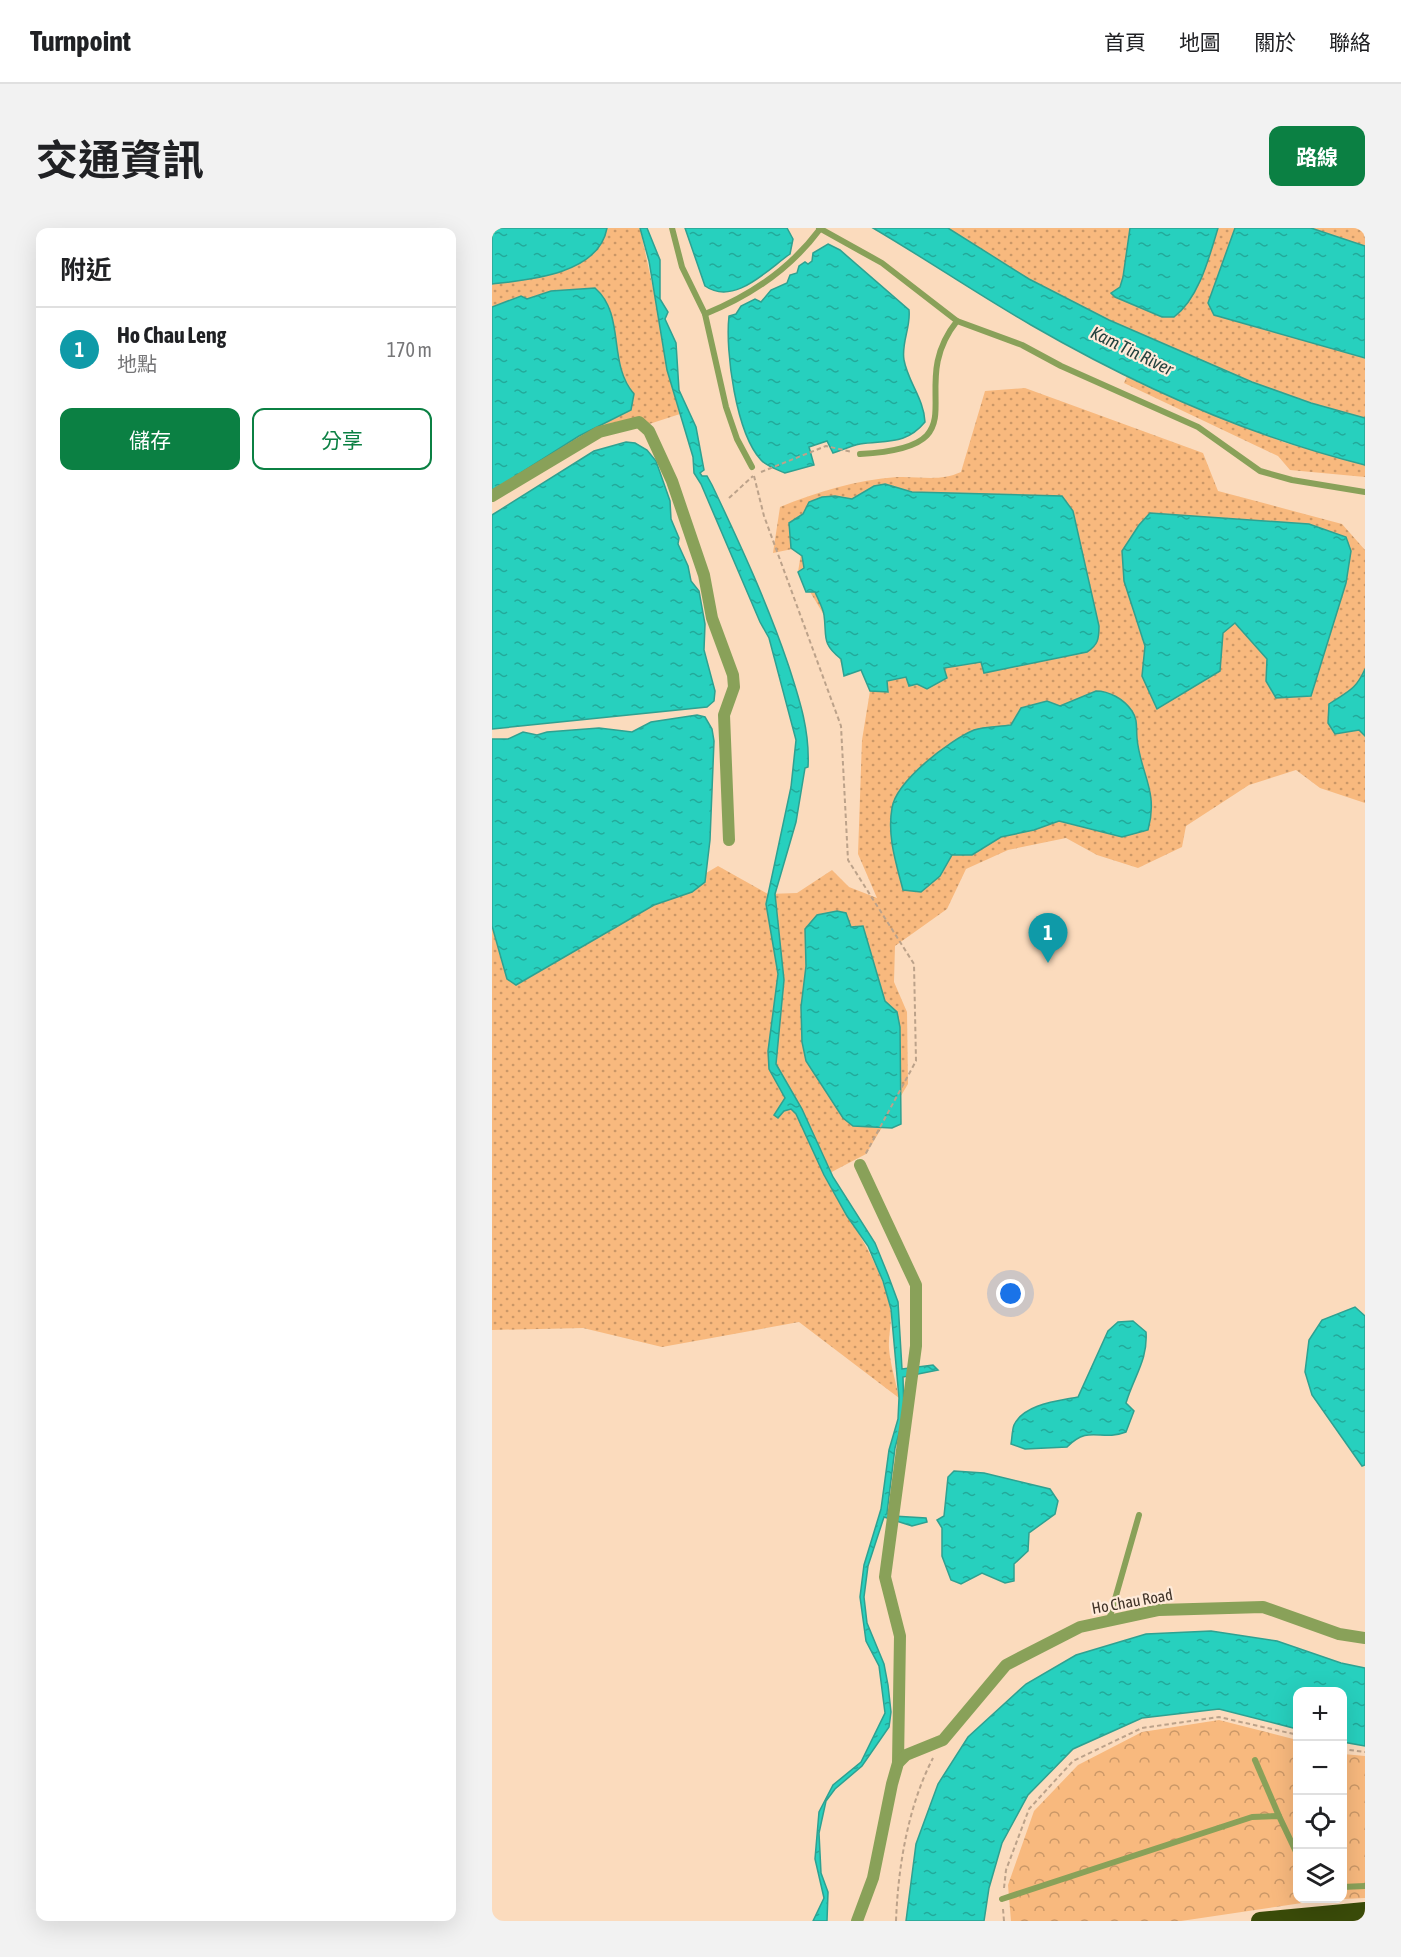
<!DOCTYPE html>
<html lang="zh-TW">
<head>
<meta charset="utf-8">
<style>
  :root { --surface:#fff; --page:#f2f2f2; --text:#202124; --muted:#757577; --line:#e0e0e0; --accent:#0b8043 }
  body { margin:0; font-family:"Asap Condensed","Noto Sans TC",sans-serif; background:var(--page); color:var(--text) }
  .controls { position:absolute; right:18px; bottom:18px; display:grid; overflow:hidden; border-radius:12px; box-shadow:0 6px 24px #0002 }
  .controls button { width:54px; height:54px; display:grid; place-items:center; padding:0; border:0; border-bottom:2px solid var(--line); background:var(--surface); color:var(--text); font:30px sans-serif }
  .you { position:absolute; left:519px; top:1066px; width:21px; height:21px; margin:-15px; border:4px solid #fff; border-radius:50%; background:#1a73e8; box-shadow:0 0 0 9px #1a73e833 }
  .badge { display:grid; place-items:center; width:39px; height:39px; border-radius:50%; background:var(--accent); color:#fff; font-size:20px; font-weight:700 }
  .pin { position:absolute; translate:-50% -50px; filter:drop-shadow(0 2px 3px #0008) }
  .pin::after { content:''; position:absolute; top:32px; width:21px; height:18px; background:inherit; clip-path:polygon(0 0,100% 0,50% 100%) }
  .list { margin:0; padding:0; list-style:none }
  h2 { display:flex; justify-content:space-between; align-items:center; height:78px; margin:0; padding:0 24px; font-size:26px }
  h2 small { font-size:20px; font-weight:400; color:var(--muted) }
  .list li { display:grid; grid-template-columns:39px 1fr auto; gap:18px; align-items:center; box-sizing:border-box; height:84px; padding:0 24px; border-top:2px solid var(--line) }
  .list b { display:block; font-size:22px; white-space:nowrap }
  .list p { margin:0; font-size:20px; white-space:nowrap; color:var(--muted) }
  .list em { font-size:20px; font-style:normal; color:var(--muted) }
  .actions { display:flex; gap:12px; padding:18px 24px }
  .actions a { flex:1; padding:14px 0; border:2px solid var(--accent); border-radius:12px; text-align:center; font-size:21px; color:var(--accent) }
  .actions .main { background:var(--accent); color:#fff }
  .icon { flex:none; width:33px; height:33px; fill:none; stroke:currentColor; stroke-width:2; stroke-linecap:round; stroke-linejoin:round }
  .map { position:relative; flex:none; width:873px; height:1693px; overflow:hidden; border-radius:12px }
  header { display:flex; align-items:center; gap:36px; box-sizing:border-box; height:84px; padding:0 30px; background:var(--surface); border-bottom:2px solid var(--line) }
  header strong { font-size:28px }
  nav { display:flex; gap:33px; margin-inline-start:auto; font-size:21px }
  .intro { display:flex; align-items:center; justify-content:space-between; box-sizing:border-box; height:144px; padding:0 36px }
  h1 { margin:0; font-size:42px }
  .button { padding:15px 27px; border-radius:12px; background:var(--accent); color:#fff; font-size:21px; font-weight:700 }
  main { display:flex; gap:36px; padding:0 36px }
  aside { flex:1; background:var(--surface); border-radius:12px; box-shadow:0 6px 24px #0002 }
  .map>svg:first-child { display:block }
  .grass { fill:url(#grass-dots) }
  .forest { fill:url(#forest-crowns) }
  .water { fill:url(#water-ripples); stroke:#2ea191; stroke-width:1.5 }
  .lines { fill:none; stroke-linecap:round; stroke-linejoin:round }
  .path { stroke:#bca28a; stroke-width:2; stroke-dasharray:4.5 3; stroke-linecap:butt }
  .lane { stroke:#89a159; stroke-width:6 }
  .street { stroke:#89a159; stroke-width:12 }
  .highway { stroke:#3a4b09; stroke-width:18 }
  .labels { text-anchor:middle; stroke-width:4.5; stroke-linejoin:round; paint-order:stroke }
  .street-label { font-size:16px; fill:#3f3227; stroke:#feead9 }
  .water-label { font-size:18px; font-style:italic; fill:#23423e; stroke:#feead9 }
</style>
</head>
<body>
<header>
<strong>Turnpoint</strong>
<nav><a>首頁</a><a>地圖</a><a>關於</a><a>聯絡</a></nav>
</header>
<div class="intro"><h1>交通資訊</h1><a class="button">路線</a></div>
<main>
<aside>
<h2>附近<small></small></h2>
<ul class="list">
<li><span class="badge" style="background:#0f9aa8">1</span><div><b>Ho Chau Leng</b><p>地點</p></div><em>170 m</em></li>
</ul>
<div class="actions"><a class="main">儲存</a><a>分享</a></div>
</aside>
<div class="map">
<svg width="873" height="1693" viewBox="0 0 873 1693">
  <defs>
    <pattern id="grass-dots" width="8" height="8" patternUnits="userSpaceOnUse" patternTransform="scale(1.5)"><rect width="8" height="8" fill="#f8b97e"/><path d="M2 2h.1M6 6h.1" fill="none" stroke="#ca9767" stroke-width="1.8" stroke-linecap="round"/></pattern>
    <pattern id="forest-crowns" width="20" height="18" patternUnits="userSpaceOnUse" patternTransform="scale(1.5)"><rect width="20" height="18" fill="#f8b97e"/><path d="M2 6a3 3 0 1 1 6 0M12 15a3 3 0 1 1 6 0" fill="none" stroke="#ca9767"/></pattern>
    <pattern id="water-ripples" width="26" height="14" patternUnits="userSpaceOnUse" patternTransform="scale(1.5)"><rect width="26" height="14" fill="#27d0be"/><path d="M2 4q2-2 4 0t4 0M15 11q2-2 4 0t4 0" fill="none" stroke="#23a99a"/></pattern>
  </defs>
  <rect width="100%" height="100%" fill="#fbdbbd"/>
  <g class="grass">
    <path d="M0 0H148L188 186 151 198 100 208 0 272Z"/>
    <path d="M456 0H873V190L819 175 760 154 617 92 537 51Z"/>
    <path d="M635 148 791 214 873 237V249L798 242 786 228 632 155Z"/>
    <path d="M533 160 711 225 726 263 850 296 873 322V575L828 560 804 542 757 557 694 598 690 619 646 640 605 627 574 610 516 622 474 641 455 681 403 718 402 754 415 784 416 856 374 926 332 948C356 991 387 1029 398 1079 401 1092 396 1107 397 1120 398 1136 404 1154 407 1170L307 1094 170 1119 91 1100 0 1102V678L25 757 226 638 276 666 305 665 340 642 357 659 385 670 366 626 370 512 378 463 369 442 351 441 332 387 306 344 310 319 281 325 288 279C324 264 365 252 405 249 428 248 447 254 469 244L493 163Z"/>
  </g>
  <path class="forest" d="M727 1492 805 1512 806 1670H850L851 1526 873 1528V1670L830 1672 689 1693H519L516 1657 542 1583 586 1537 650 1504Z"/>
  <g class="water">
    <path d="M0 0H115C107 46 37 52 0 56Z"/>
    <path d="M148 0H155L168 32V71L176 84 173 91 184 115 187 162 204 199 212 242 208 245 210 248H215L220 257C248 316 275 374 296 436 307 470 318 502 316 539L313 540 304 594 283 666 292 752 284 836 310 881 341 949 383 1015 396 1047 406 1074 410 1141 441 1137 446 1142 411 1149 412 1187 403 1220 395 1285 401 1288 434 1290 435 1294 420 1298 392 1289 376 1338 372 1369 375 1395 392 1436 396 1457 399 1484 397 1499 370 1538 343 1561 334 1573 327 1605 329 1645 336 1664 335 1693H321L332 1670 323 1631 327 1584 341 1557 369 1534 393 1485 387 1438 374 1413 368 1369 372 1337 389 1281 397 1222 406 1191 407 1170 399 1081 391 1053 376 1018 355 988 332 947 304 886 299 881 292 883 286 890 282 887 293 870 277 841 276 823 286 746 274 676 299 559 304 512 277 410 268 394 209 256 202 245 201 229 175 142 157 33Z"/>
    <path d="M193 0H295L301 11 298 26C274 43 242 78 213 58Z"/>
    <path d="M381 0H456L537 51 617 92 760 154 819 175 873 190V237C756 208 643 157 539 97 485 66 434 31 381 0Z"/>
    <path d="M638 0H726C717 30 707 70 682 89H670L623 69 619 65 628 59 631 49Z"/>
    <path d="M743 0H819L873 18V130L722 87 716 75Z"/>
    <path d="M336 16 348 22 417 82C419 99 409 115 412 132 416 154 432 171 433 194 414 217 395 212 368 216 359 218 350 222 341 225L335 213 317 219 322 237 293 245C286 242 274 238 269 232 244 205 233 123 237 88L244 86 249 78 263 71 269 74 279 62 295 55 298 47 305 45 307 38 313 34 316 36 320 33 321 25Z"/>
    <path d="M103 60C134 87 115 135 142 166L139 182 87 208 0 263V79L29 68 35 71 59 63Z"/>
    <path d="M134 214 143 215 155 222 164 233 178 273 179 291 187 310 186 316 196 338 199 353 207 363 213 396 212 422 223 463 222 473 215 479 0 501V287L102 223Z"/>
    <path d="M393 256 420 264 570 268 581 283 607 398C607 411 606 417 595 424L492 445 489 434 452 440 455 450 435 461 425 456 417 458 414 449 395 453 396 464 378 463 369 442 352 448 349 431C329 415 335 409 332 387 331 380 326 371 323 364H314L306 344 312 340 310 328 299 320 297 295 311 286 317 274 330 269 343 268 360 271 382 258Z"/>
    <path d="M658 285 817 296 854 309 859 323 854 355 819 468 784 470 774 453 775 431 743 395 731 405 728 443 665 481 650 448 653 418 632 353 630 323 647 297Z"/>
    <path d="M873 441V508L867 502 843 506 836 495 837 476C856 463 863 463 873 441Z"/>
    <path d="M604 463C617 463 632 471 640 483 646 492 644 499 645 510 648 545 667 563 656 602L630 609 567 593 542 602 509 609 480 627H460L448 648 429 664 411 662C404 635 395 608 400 580 404 553 458 512 482 502 493 498 507 499 519 497L529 480 555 473 568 478Z"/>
    <path d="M205 487 213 489 220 501 222 513 218 612 213 654 200 664 162 677 24 757 15 751 0 698V511H16L31 504 45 507 55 504 107 500 140 504 159 494Z"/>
    <path d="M345 683 354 685 359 699 371 698 393 773 405 784 408 799 409 896 400 900 361 898 351 890 314 833 310 814 309 779 314 738 313 701 325 687Z"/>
    <path d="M863 1079 873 1088V1237L870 1238 820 1167 813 1144 817 1112 830 1092Z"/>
    <path d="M641 1093 654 1104C656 1132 642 1148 634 1175L642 1183 634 1204C608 1214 598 1196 575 1219L533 1221 519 1216C520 1211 520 1202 522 1197 532 1176 566 1173 586 1169L616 1103 626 1094Z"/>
    <path d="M462 1243 492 1245 558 1261 566 1273 563 1286 537 1305 536 1323 522 1336V1353L513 1355 490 1345 469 1356 459 1352 450 1328V1300L445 1292 452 1288 456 1249Z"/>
    <path d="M719 1403 785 1413 849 1435 873 1440V1518L851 1514 850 1464H806L805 1501 727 1481 650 1490 581 1521 536 1567 510 1615 497 1660 492 1693H414L424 1616 446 1556 476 1509 534 1456 584 1427 654 1406Z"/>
  </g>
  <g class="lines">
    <g class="path">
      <path d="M269 244 334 218 360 224"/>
      <path d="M262 248 272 288 349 498 356 632 422 736 424 833 373 927"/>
      <path d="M237 270 261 248"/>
      <path d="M850 1521 873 1524"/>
      <path d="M512 1660 514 1642 537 1581 581 1533 650 1500 727 1489 806 1507"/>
      <path d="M511 1681 512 1693"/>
      <path d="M404 1693C406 1639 416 1578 441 1530"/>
    </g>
    <g class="lane">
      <path d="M180 0 190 39 213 86 234 179 245 211 260 239"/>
      <path d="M327 0 390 35 465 93 530 117 569 138 706 199 768 243 800 252 873 264"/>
      <path d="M213 86C258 68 299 40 328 1"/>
      <path d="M368 226C496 219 409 163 465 93"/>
      <path d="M617 1392 647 1287"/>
      <path d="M763 1532 787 1588"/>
      <path d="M850 1659 873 1658"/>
      <path d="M510 1671 760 1589 787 1588 806 1628"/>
    </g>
    <g class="street">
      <path d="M0 268 107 204 147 194 157 203 180 253 212 347 220 390 241 447 242 459 232 487 237 612"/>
      <path d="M368 937 424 1057V1118L393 1349 408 1408 406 1535"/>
      <path d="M365 1693 381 1650 400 1556 406 1535 414 1527 451 1512 514 1437 588 1399 667 1382 771 1379 847 1406 873 1410"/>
    </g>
    <path class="highway" d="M768 1693 873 1683"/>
  </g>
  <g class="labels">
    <g class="street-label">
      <text transform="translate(640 1373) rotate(-10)" y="6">Ho Chau Road</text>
    </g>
    <g class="water-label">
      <text transform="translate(640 123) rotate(26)" y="6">Kam Tin River</text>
    </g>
  </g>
</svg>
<div class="controls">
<button>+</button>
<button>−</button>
<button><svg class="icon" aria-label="locate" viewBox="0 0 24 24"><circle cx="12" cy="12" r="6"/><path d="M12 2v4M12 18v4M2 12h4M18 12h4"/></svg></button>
<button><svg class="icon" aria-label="layers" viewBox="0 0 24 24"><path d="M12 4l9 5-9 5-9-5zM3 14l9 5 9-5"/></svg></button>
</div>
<div class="you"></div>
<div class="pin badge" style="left:556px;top:735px;background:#0f9aa8">1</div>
</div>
</main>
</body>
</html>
